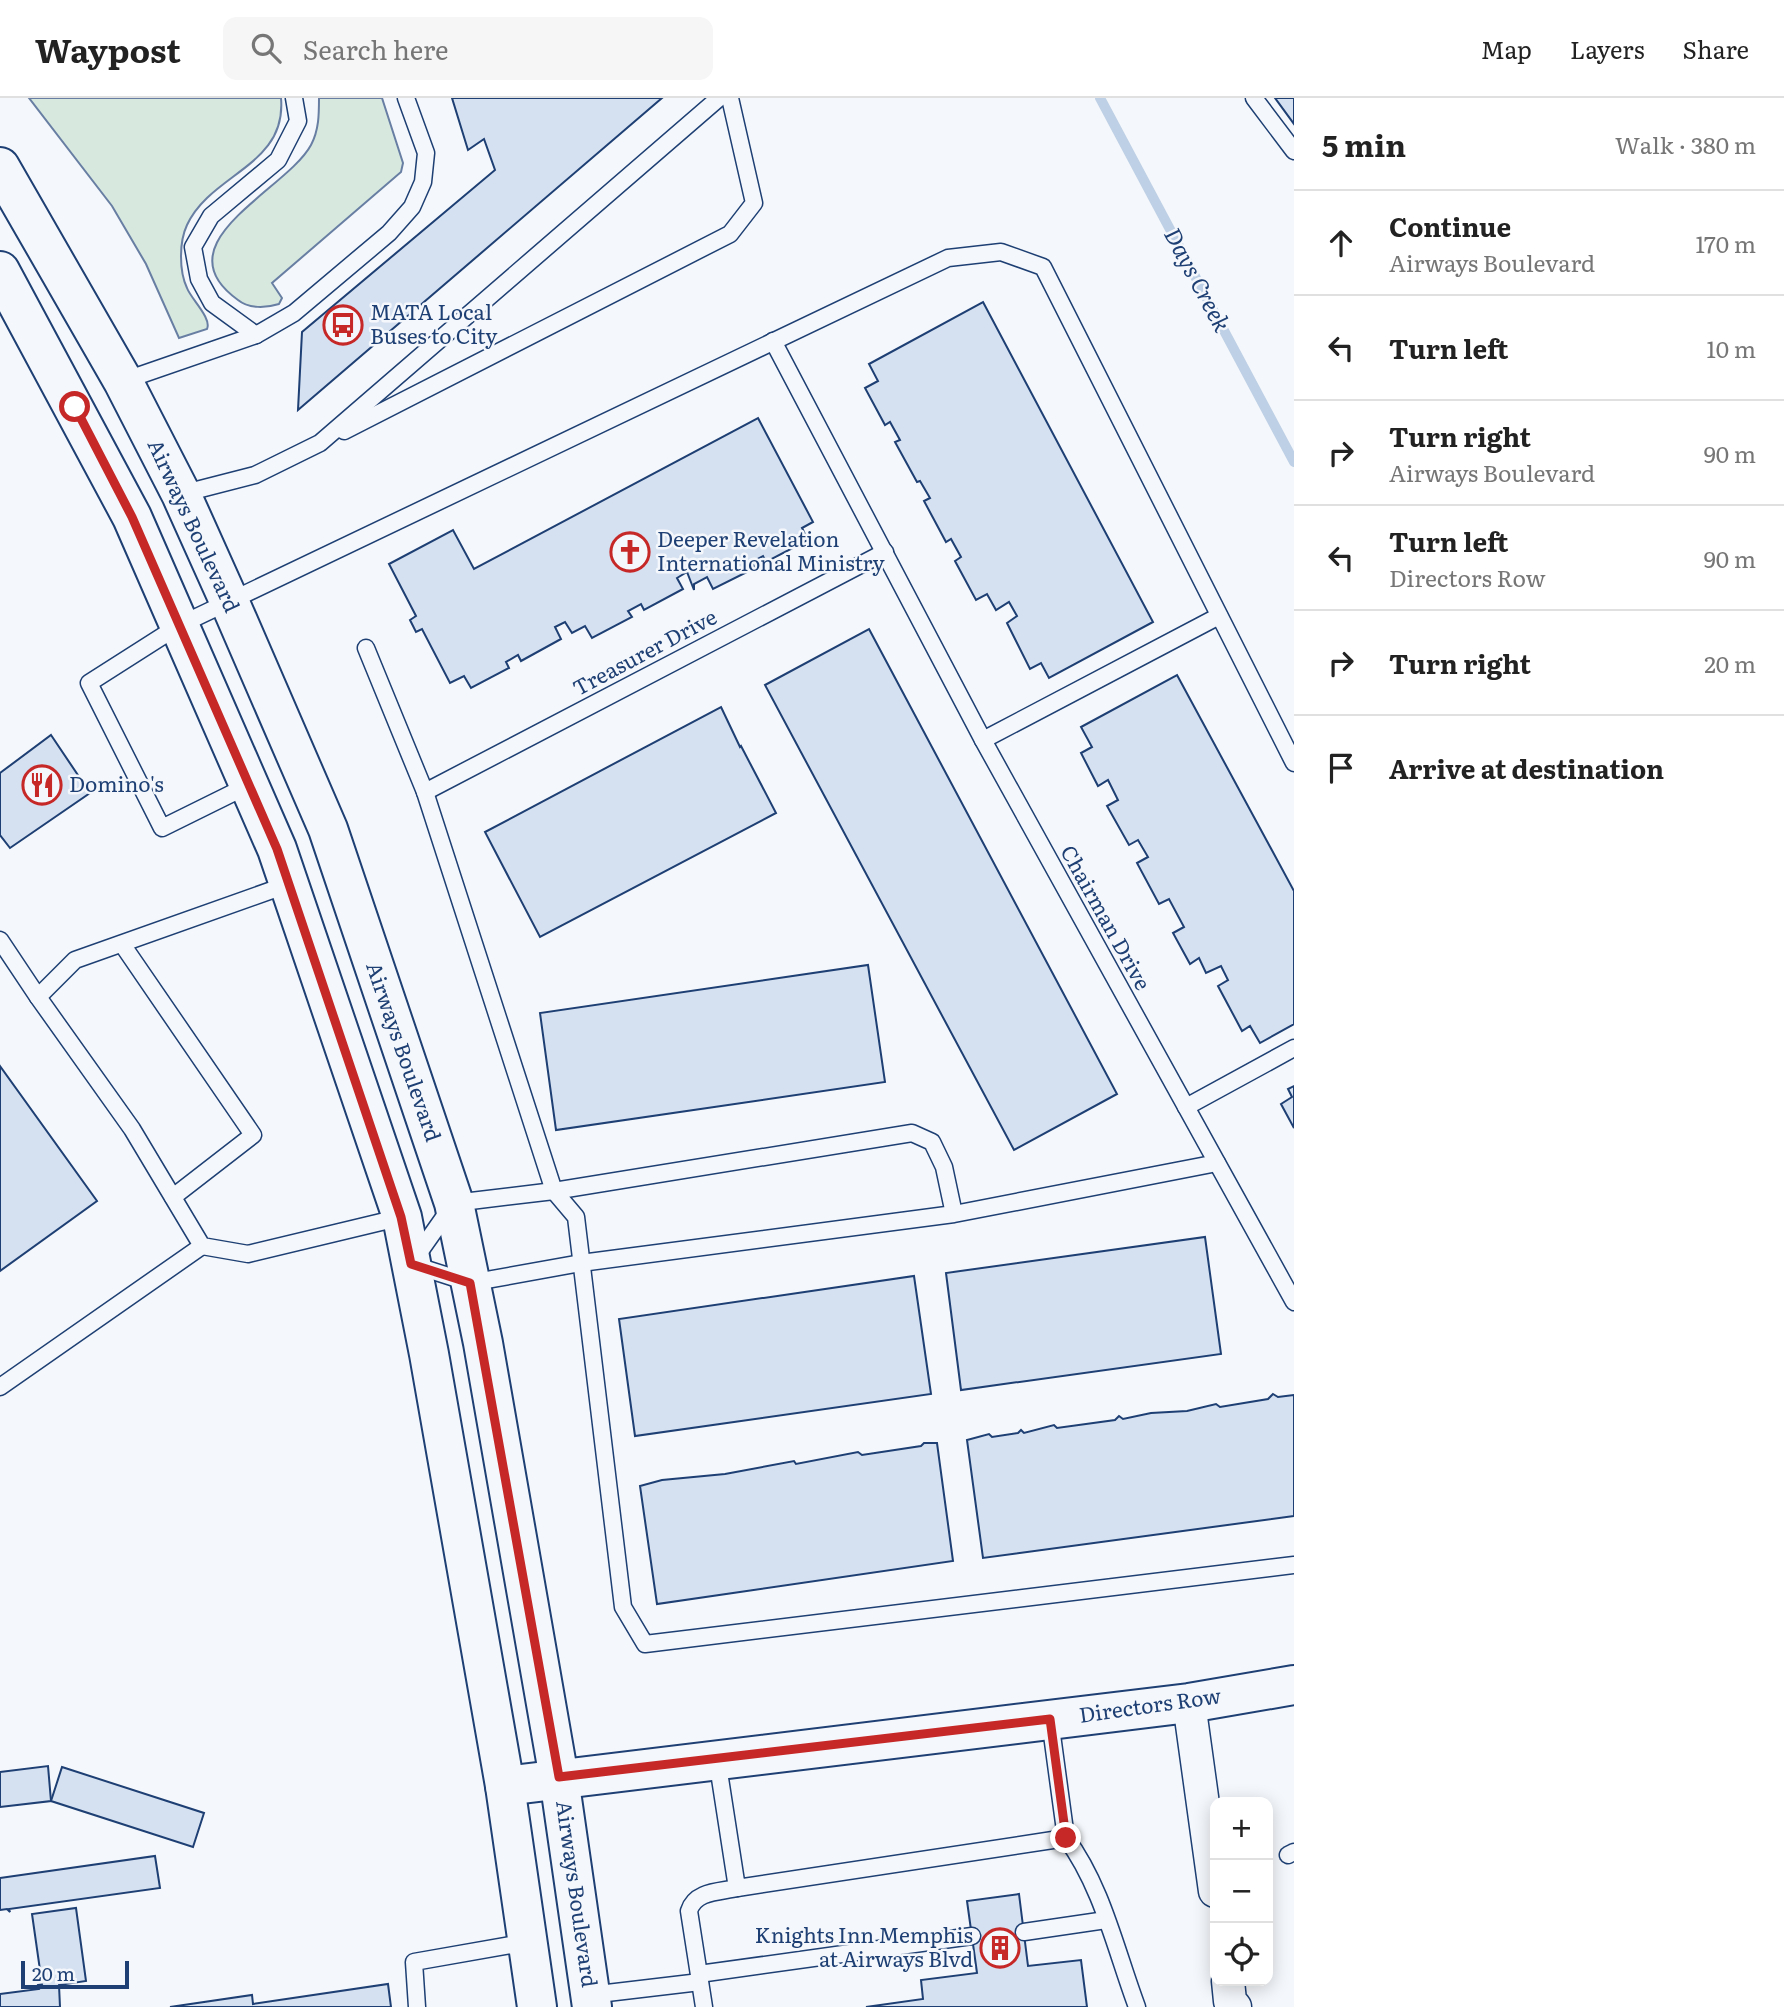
<!DOCTYPE html>
<html lang="en">
<head>
<meta charset="utf-8">
<style>
  :root { --surface:#fff; --page:#f6f6f6; --text:#222; --muted:#767676; --line:#e0e0e0 }
  body { margin:0; font-family:Literata,serif; background:var(--page); color:var(--text) }
  .controls { position:absolute; right:21px; bottom:21px; display:grid; overflow:hidden; border-radius:14px; box-shadow:0 4px 18px #0003 }
  .controls button { width:63px; height:63px; display:grid; place-items:center; padding:0; border:0; border-bottom:2px solid var(--line); background:var(--surface); color:var(--text); font:35px sans-serif }
  .scale { position:absolute; left:21px; bottom:18px; width:108px; box-sizing:border-box; padding-left:7px; border:4px solid #1d3f73; border-top:0; font-size:19px; line-height:24px; white-space:nowrap; color:#1d3f73; -webkit-text-stroke:5px #f4f7fb; paint-order:stroke }
  .stop { position:absolute; width:21px; height:21px; margin:-16px; border:5px solid #c62828; border-radius:50%; background:#fff }
  .stop.end { background:#c62828; border-color:#fff; box-shadow:0 2px 7px #0008 }
  .list { margin:0; padding:0; list-style:none }
  h2 { display:flex; justify-content:space-between; align-items:center; height:91px; margin:0; padding:0 28px; font-size:30px }
  h2 small { font-size:23px; font-weight:400; color:var(--muted) }
  .list li { display:grid; grid-template-columns:46px 1fr auto; gap:21px; align-items:center; box-sizing:border-box; height:105px; padding:0 28px; border-top:2px solid var(--line) }
  .list b { display:block; font-size:26px; white-space:nowrap }
  .list p { margin:0; font-size:23px; white-space:nowrap; color:var(--muted) }
  .list em { font-size:23px; font-style:normal; color:var(--muted) }
  .icon { flex:none; width:38px; height:38px; fill:none; stroke:currentColor; stroke-width:2; stroke-linecap:round; stroke-linejoin:round }
  .map { position:relative; flex:none; width:1294px; height:1909px; overflow:hidden }
  header { display:flex; align-items:center; gap:42px; box-sizing:border-box; height:98px; padding:0 35px; background:var(--surface); border-bottom:2px solid var(--line) }
  header strong { font-size:33px }
  nav { display:flex; gap:38px; margin-inline-start:auto; font-size:24px }
  .search { width:490px; height:63px; background:var(--page); display:flex; align-items:center; gap:18px; box-sizing:border-box; padding:0 24px; border-radius:14px; color:var(--muted); font-size:26px }
  main { display:flex }
  aside { flex:1; background:var(--surface) }
  .map>svg:first-child { display:block }
  .green { fill:#d7e8df; stroke:#687fa3; stroke-width:2 }
  .lines { fill:none; stroke-linecap:round; stroke-linejoin:round }
  .stream { stroke:#bed0e5; stroke-width:10 }
  .building { fill:#d5e0f0; stroke:#1d3f73; stroke-width:2 }
  .lane-casing { stroke:#1d3f73; stroke-width:19 }
  .street-casing { stroke:#1d3f73; stroke-width:35 }
  .secondary-casing { stroke:#1d3f73; stroke-width:42 }
  .primary-casing { stroke:#1d3f73; stroke-width:42 }
  .lane { stroke:#f4f7fb; stroke-width:16 }
  .street { stroke:#f4f7fb; stroke-width:32 }
  .secondary { stroke:#f4f7fb; stroke-width:38 }
  .primary { stroke:#f4f7fb; stroke-width:38 }
  .route { stroke:#c62828; stroke-width:9 }
  .labels { text-anchor:middle; stroke-width:5; stroke-linejoin:round; paint-order:stroke }
  .poi-label { font-size:21px; fill:#1d3f73; stroke:#f4f7fb; text-anchor:start }
  .street-label { font-size:21px; fill:#1d3f73; stroke:#f4f7fb }
  .water-label { font-size:23px; font-style:italic; fill:#1d3f73; stroke:#f4f7fb }
</style>
</head>
<body>
<header>
<strong>Waypost</strong>
<div class="search"><svg class="icon" aria-label="search" viewBox="0 0 24 24"><circle cx="10" cy="10" r="6"/><path d="M15 15l6 6"/></svg>Search here</div>
<nav><a>Map</a><a>Layers</a><a>Share</a></nav>
</header>
<main>
<div class="map">
<svg width="1294" height="1909" viewBox="0 0 1294 1909">
  <rect width="100%" height="100%" fill="#f4f7fb"/>
  <g class="green">
    <path d="M29 0H281C287 68 211 75 187 127 179 144 179 173 187 190 191 201 212 220 207 231L179 240 146 166 112 108Z"/>
    <path d="M319 0H382L403 65 401 74 272 185 282 200 279 206C266 210 249 211 238 202 158 145 287 92 311 47 319 32 319 16 319 0Z"/>
  </g>
  <g class="lines">
    <path class="stream" d="M1100 0 1294 364"/>
  </g>
  <g class="building">
    <path d="M452 0H662L298 312 302 234 495 72 484 41 468 52Z"/>
    <path d="M1275 0H1294V26Z"/>
    <path d="M983 204 1153 524 1049 580 1041 565 1030 571 1007 525 1017 518 1009 504 996 512 987 496 976 502 955 463 961 459 951 441 946 444 924 403 930 400 920 383 917 384 895 344 900 342 890 324 885 327 865 290 878 283 869 266Z"/>
    <path d="M758 320 813 424 802 430 808 442 766 464 763 458 752 464 755 470 713 491 707 479 694 486V492L687 474 677 480 683 491 644 512 641 506 628 513 632 519 592 540 585 528 572 535 565 524 555 529 561 541 521 563 518 557 506 564 509 570 471 590 464 578 450 585 422 531 416 534 410 522 416 518 389 466 453 432 474 471Z"/>
    <path d="M869 531 1117 996 1014 1052 765 587Z"/>
    <path d="M1177 577 1294 793V926L1260 945 1250 928 1242 933 1218 888 1228 882 1221 868 1206 875 1199 860 1190 866 1173 835 1184 829 1169 801 1159 806 1137 765 1148 759 1138 742 1129 747 1107 708 1118 702 1108 682 1098 688 1081 655 1092 649 1081 629Z"/>
    <path d="M721 609 740 649 741 648 776 715 540 839 485 734Z"/>
    <path d="M51 637 90 695 10 750 0 737V675Z"/>
    <path d="M868 867 885 984 556 1032 540 915Z"/>
    <path d="M0 968 97 1103 0 1173Z"/>
    <path d="M1294 988V1030L1281 1006 1292 999 1288 991Z"/>
    <path d="M1205 1139 1221 1256 961 1292 946 1175Z"/>
    <path d="M914 1178 931 1296 635 1338 619 1221Z"/>
    <path d="M1273 1296 1278 1299 1294 1297V1418L983 1460 967 1342 989 1336 992 1339 1018 1335 1021 1332 1024 1335 1054 1327 1057 1330 1115 1322 1119 1318 1123 1321 1151 1315 1187 1313 1216 1306 1220 1309 1268 1301Z"/>
    <path d="M924 1345H937L953 1463 657 1506 640 1388 662 1382 725 1376 794 1363 796 1366 858 1354 862 1357 921 1348Z"/>
    <path d="M48 1668 51 1703 0 1709V1674Z"/>
    <path d="M62 1669 204 1715 193 1749 51 1703Z"/>
    <path d="M155 1758 160 1790 9 1811 10 1814 7 1811 0 1812V1780Z"/>
    <path d="M1019 1796 1028 1868 1081 1862 1087 1909H866L923 1901 921 1882 977 1875 967 1803Z"/>
    <path d="M76 1810 86 1883 59 1887 60 1909H0V1896L39 1891 38 1887 42 1886 32 1816Z"/>
    <path d="M388 1886 391 1909H170L252 1897 253 1906Z"/>
  </g>
  <g class="lines">
    <g class="lane-casing">
      <g id="lane">
        <path d="M1254 0 1294 53"/>
        <path d="M256 237 212 205 199 181 193 149 211 118 278 62 298 23 294 0"/>
        <path d="M773 243 983 642 1294 1204"/>
        <path d="M123 283 256 237 294 215 389 135 412 109 423 84 426 55 406 0"/>
        <path d="M344 333 730 136 754 105 730 0"/>
        <path d="M181 396 255 377 320 345 719 0"/>
        <path d="M366 550 425 694 554 1093 576 1119 623 1509 645 1546 1294 1467"/>
        <path d="M983 642 1219 518"/>
        <path d="M249 687 162 730 89 585 180 527 948 160 1001 154 1043 169 1294 665"/>
        <path d="M425 694 885 454"/>
        <path d="M289 786 75 862 38 899 132 1031 202 1148 248 1156 402 1119"/>
        <path d="M0 842 38 899"/>
        <path d="M122 846 253 1037 173 1099"/>
        <path d="M1186 1009 1294 950"/>
        <path d="M954 1116 944 1069 932 1044 912 1035 554 1093 454 1105 411 1166 470 1185 581 1165 954 1116 1217 1065"/>
        <path d="M0 1289 202 1148"/>
        <path d="M717 1661 737 1790 1066 1740 1050 1622"/>
        <path d="M1066 1740C1102 1788 1116 1853 1137 1909"/>
        <path d="M1288 1757 1294 1754"/>
        <path d="M1024 1834 1106 1822"/>
        <path d="M699 1876 972 1838"/>
        <path d="M590 1897 700 1884"/>
        <path d="M417 1909 414 1864 528 1844"/>
        <path d="M704 1909 689 1813C695 1793 719 1794 737 1790"/>
      </g>
    </g>
    <g class="street-casing">
      <g id="street">
        <path d="M1189 1605 1215 1793"/>
        <path d="M1228 1883 1230 1903 1235 1909"/>
      </g>
    </g>
    <g class="secondary-casing">
      <path id="secondary" d="M505 1688 1189 1605 1294 1587"/>
    </g>
    <g class="primary-casing">
      <g id="primary">
        <path d="M0 69 123 283 181 396 230 505 328 731 454 1105 483 1245 559 1680 592 1909"/>
        <path d="M0 173 132 419 277 751 402 1119 429 1256 505 1688 537 1909"/>
      </g>
    </g>
    <use href="#lane" class="lane"/>
    <use href="#street" class="street"/>
    <use href="#secondary" class="secondary"/>
    <use href="#primary" class="primary"/>
  </g>
  <g class="lines">
    <path class="route" d="M75 309 132 419 277 751 401 1119 411 1166 470 1185 559 1679 1050 1621 1066 1740"/>
  </g>
  <defs>
    <g id="bus-ring" transform="scale(2.0125)"><circle r="9.5" fill="#f4f7fb" stroke="#c62828" stroke-width="1.5"/><path d="M-5-6H5V4H4V6H2V4H-2V6H-4V4H-5ZM-3.5-4V0h7V-4ZM-3.5 1.2v1.5H-2V1.2ZM2 1.2v1.5H3.5V1.2Z" fill="#c62828"/></g>
    <g id="church-ring" transform="scale(2.0125)"><circle r="9.5" fill="#f4f7fb" stroke="#c62828" stroke-width="1.5"/><path d="M-1.2-6h2.4v3.5h3.3v2.4h-3.3V6h-2.4V-.1h-3.3v-2.4h3.3Z" fill="#c62828"/></g>
    <g id="restaurant-ring" transform="scale(2.0125)"><circle r="9.5" fill="#f4f7fb" stroke="#c62828" stroke-width="1.5"/><path d="M-5-6h1v4h1v-4h1v4h1v-4h1v5L-1.5 .5V6h-2V.5L-5-1ZM5-6V6H3V1.5H1.5Q1.5-4 5-6Z" fill="#c62828"/></g>
    <g id="building-ring" transform="scale(2.0125)"><circle r="9.5" fill="#f4f7fb" stroke="#c62828" stroke-width="1.5"/><path d="M-4-6H4V6H1V3H-1V6H-4ZM-2.5-4.3h1.7v1.8h-1.7ZM.8-4.3h1.7v1.8H.8ZM-2.5-1h1.7V.8h-1.7ZM.8-1h1.7V.8H.8Z" fill="#c62828"/></g>
  </defs>
  <g fill-rule="evenodd">
    <use href="#bus-ring" x="343" y="227"/>
    <use href="#church-ring" x="630" y="454"/>
    <use href="#restaurant-ring" x="42" y="687"/>
    <use href="#building-ring" x="1000" y="1850"/>
  </g>
  <g class="labels">
    <g class="poi-label">
      <text x="370" y="222">MATA Local<tspan x="370" dy="24">Buses to City</tspan></text>
      <text x="657" y="449">Deeper Revelation<tspan x="657" dy="24">International Ministry</tspan></text>
      <text x="69" y="694">Domino's</text>
      <text x="973" y="1845" text-anchor="end">Knights Inn Memphis<tspan x="973" dy="24">at Airways Blvd</tspan></text>
    </g>
    <g class="street-label">
      <text transform="translate(193 428) rotate(65)" y="7">Airways Boulevard</text>
      <text transform="translate(645 555) rotate(-28)" y="7">Treasurer Drive</text>
      <text transform="translate(1105 820) rotate(61)" y="7">Chairman Drive</text>
      <text transform="translate(403 954) rotate(71)" y="7">Airways Boulevard</text>
      <text transform="translate(1150 1608) rotate(-8)" y="7">Directors Row</text>
      <text transform="translate(576 1796) rotate(82)" y="7">Airways Boulevard</text>
    </g>
    <g class="water-label">
      <text transform="translate(1197 182) rotate(62)" y="8">Days Creek</text>
    </g>
  </g>
</svg>
<div class="controls">
<button>+</button>
<button>−</button>
<button><svg class="icon" aria-label="locate" viewBox="0 0 24 24"><circle cx="12" cy="12" r="6"/><path d="M12 2v4M12 18v4M2 12h4M18 12h4"/></svg></button>
</div>
<div class="scale">20 m</div>
<div class="stop" style="left:75px;top:309px"></div>
<div class="stop end" style="left:1066px;top:1740px"></div>
</div>
<aside>
<h2>5 min<small>Walk · 380 m</small></h2>
<ul class="list">
<li><svg class="icon" aria-label="ahead" viewBox="0 0 24 24"><path d="M12 20V5M6 11l6-6 6 6"/></svg><div><b>Continue</b><p>Airways Boulevard</p></div><em>170 m</em></li>
<li><svg class="icon" aria-label="left" viewBox="0 0 24 24"><path d="M17 20v-9H6M10 6l-5 5 5 5"/></svg><div><b>Turn left</b></div><em>10 m</em></li>
<li><svg class="icon" aria-label="right" viewBox="0 0 24 24"><path d="M7 20v-9h11M14 6l5 5-5 5"/></svg><div><b>Turn right</b><p>Airways Boulevard</p></div><em>90 m</em></li>
<li><svg class="icon" aria-label="left" viewBox="0 0 24 24"><path d="M17 20v-9H6M10 6l-5 5 5 5"/></svg><div><b>Turn left</b><p>Directors Row</p></div><em>90 m</em></li>
<li><svg class="icon" aria-label="right" viewBox="0 0 24 24"><path d="M7 20v-9h11M14 6l5 5-5 5"/></svg><div><b>Turn right</b></div><em>20 m</em></li>
<li><svg class="icon" aria-label="arrive" viewBox="0 0 24 24"><path d="M6 21V4h12l-3 4 3 4H6"/></svg><div><b>Arrive at destination</b></div></li>
</ul>
</aside>
</main>
</body>
</html>
